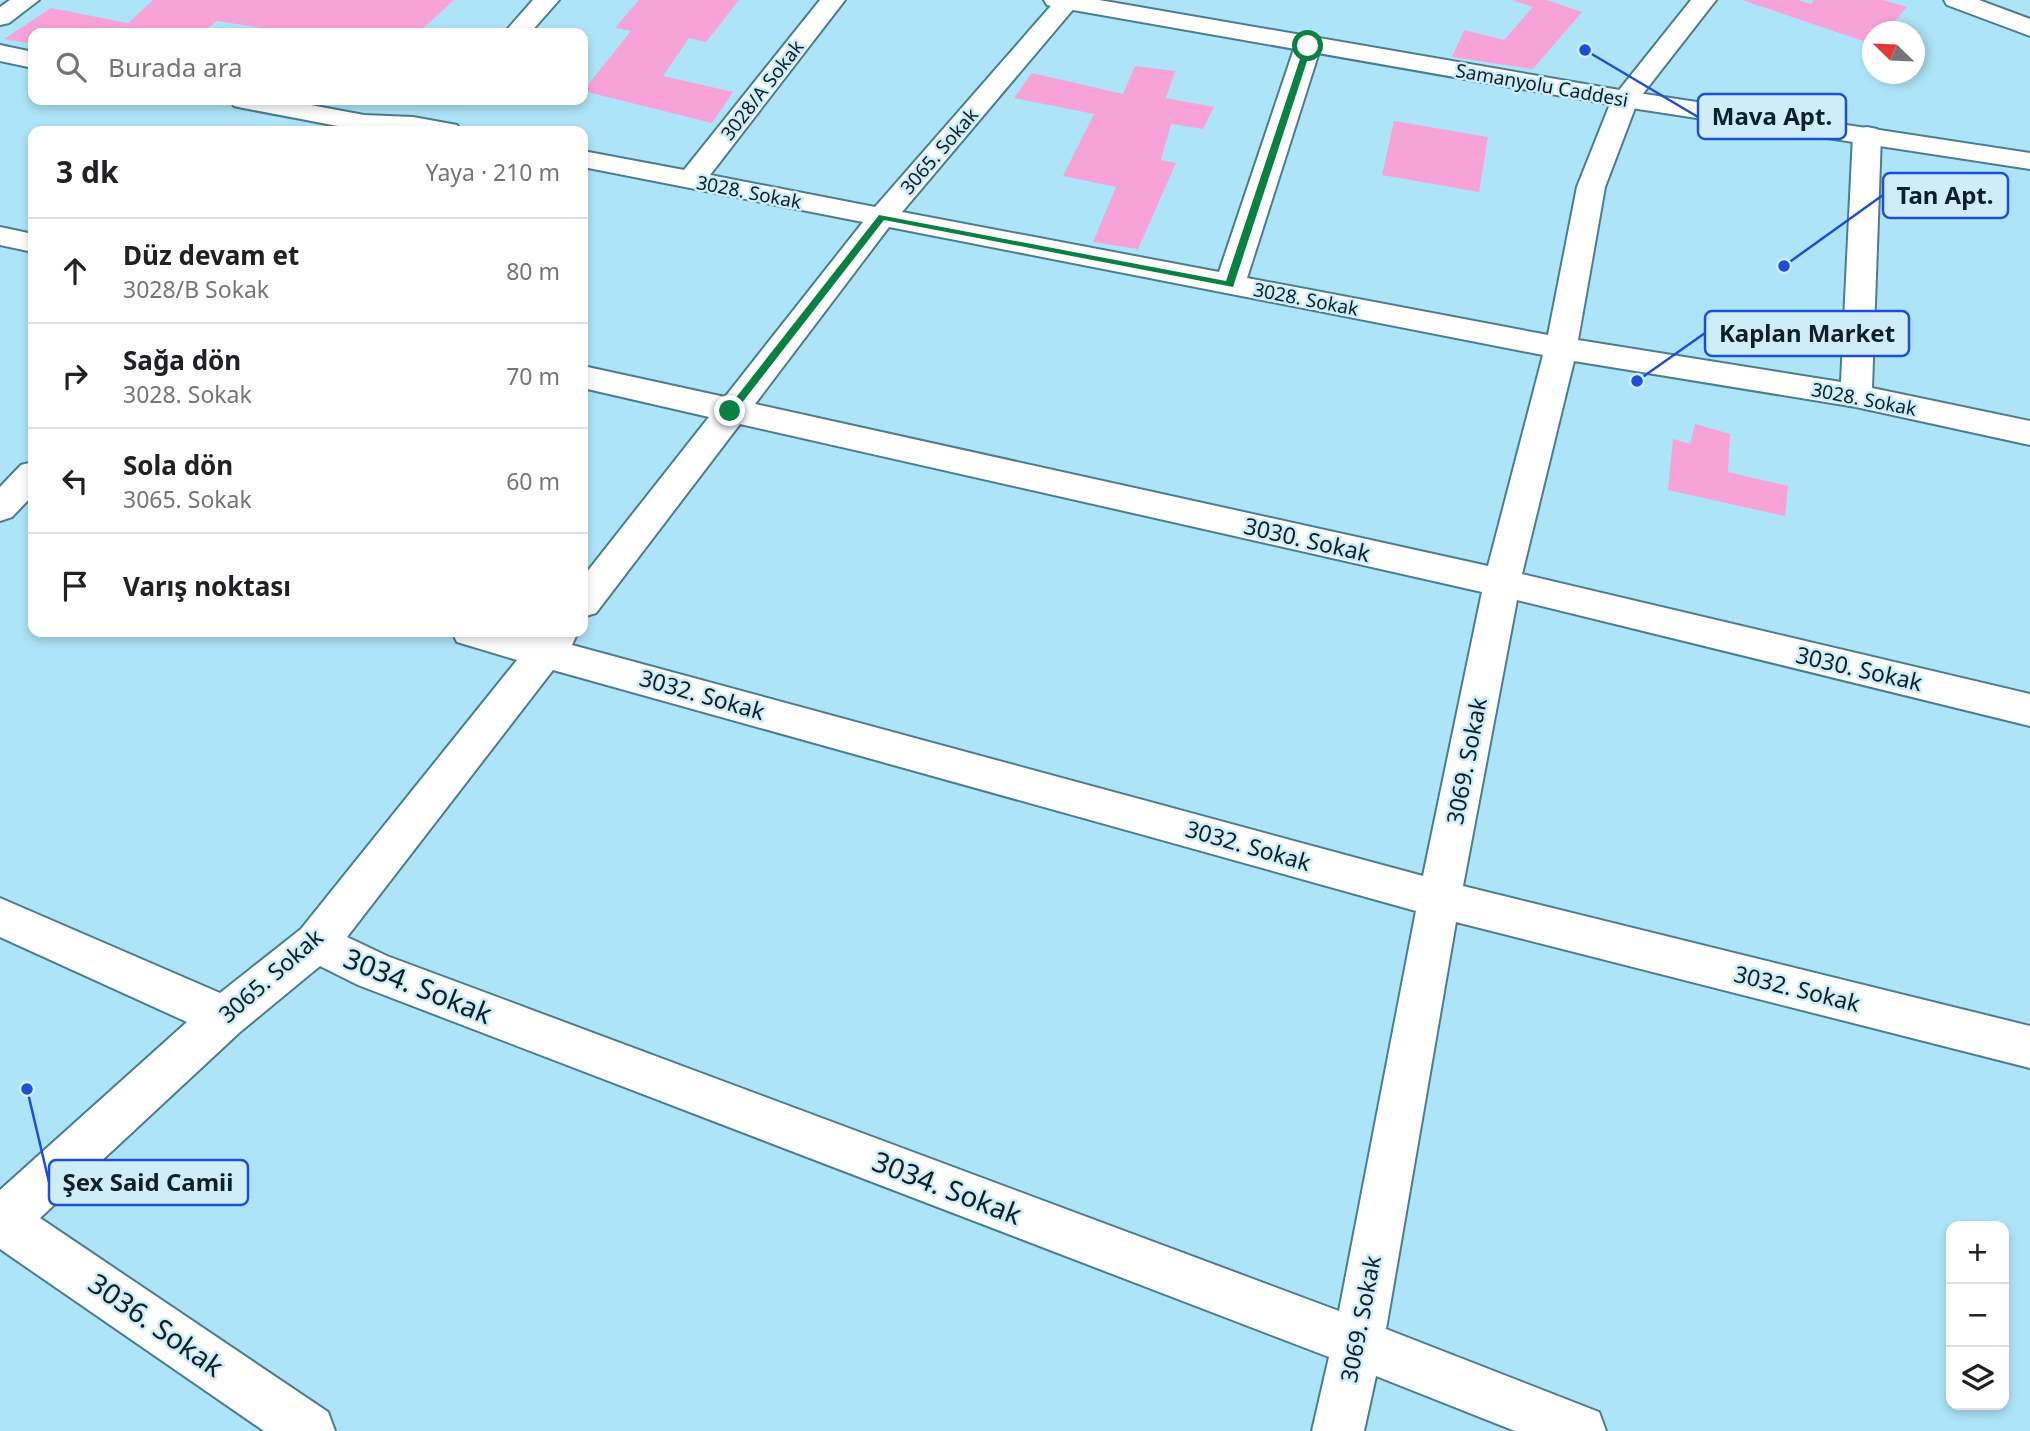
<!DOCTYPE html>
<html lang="tr">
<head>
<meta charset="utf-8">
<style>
  :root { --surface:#fff; --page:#f2f2f2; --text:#202124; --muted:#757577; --line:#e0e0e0 }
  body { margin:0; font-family:"Noto Sans",sans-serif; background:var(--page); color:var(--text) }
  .controls { position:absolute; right:21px; bottom:21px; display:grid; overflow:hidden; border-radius:14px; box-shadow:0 4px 10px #0003 }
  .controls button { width:63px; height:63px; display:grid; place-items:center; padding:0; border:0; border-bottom:2px solid var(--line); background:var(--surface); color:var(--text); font:35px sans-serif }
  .compass { position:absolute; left:1862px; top:21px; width:63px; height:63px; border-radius:50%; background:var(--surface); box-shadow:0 4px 10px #0003; rotate:293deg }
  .stop { position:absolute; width:21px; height:21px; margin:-16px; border:5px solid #0b8043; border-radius:50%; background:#fff }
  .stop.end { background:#0b8043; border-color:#fff; box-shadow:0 2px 7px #0008 }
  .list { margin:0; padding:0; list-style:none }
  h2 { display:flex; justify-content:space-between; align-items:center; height:91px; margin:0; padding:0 28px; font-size:30px }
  h2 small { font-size:23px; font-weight:400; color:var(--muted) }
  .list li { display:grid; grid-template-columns:46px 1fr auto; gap:21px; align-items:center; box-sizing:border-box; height:105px; padding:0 28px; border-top:2px solid var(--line) }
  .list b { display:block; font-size:26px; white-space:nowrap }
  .list p { margin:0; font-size:23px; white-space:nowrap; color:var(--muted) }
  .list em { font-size:23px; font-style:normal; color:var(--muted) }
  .icon { flex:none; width:38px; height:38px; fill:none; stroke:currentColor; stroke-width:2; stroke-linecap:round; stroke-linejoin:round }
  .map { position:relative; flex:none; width:2030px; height:1431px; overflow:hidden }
  .search { position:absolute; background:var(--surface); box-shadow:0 4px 10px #0003; left:28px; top:28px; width:560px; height:77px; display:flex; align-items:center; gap:18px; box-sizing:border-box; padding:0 24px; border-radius:14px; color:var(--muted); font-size:26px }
  .panel { position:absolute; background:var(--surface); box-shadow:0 4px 10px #0003; left:28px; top:126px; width:560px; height:511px; border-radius:14px }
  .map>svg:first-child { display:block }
  .green { fill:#f8a3d7 }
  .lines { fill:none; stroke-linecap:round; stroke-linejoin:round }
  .street-casing { stroke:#4b7d8f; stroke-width:4 }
  .secondary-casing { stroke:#4b7d8f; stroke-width:4 }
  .street { fill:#fff; fill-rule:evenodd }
  .secondary { fill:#fff; fill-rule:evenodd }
  .route { fill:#0b8043 }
  .labels { text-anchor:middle; stroke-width:5; stroke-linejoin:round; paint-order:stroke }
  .far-street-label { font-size:19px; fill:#0b2027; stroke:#ceedf9 }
  .street-label { font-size:23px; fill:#0b2027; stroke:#ceedf9 }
  .near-street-label { font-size:28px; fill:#0b2027; stroke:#ceedf9 }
  .leader { fill:none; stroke:#1d4ed8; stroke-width:2.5 }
  .callout-dot { fill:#1d4ed8; stroke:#ceedf9; stroke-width:2.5 }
  .callout { fill:#ceedf9; stroke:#1d4ed8; stroke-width:2.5 }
  .callout-label { font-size:24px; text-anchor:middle; font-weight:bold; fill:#0b2027 }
</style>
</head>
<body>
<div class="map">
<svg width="2030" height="1431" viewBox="0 0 2030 1431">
  <rect width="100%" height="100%" fill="#aee4f8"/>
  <g class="green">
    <path d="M153 0H454L418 33H265L269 29 217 21 202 33H33V44L4 39 51 8 128 23Z"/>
    <path d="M639 0H739L706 42 689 38 663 76 733 92 712 123 583 91 631 31 615 28Z"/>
    <path d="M1512 0H1547L1582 12 1533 69 1452 57 1464 30 1504 40 1533 7Z"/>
    <path d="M1742 0H1799L1811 4 1814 0H1883L1907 7 1886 31 1872 32V44Z"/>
    <path d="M1135 66 1175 71 1166 98 1214 107 1203 129 1171 124 1161 160 1176 163 1138 249 1093 242 1116 187 1063 176 1094 114 1014 98 1032 73 1123 94Z"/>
    <path d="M1394 121 1488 137 1479 192 1382 175Z"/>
    <path d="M1695 424 1730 434 1728 472 1788 486 1785 516 1668 490 1673 439 1690 444Z"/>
  </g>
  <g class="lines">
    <g class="street-casing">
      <g id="street">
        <path d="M10 0H39L9 23 0 25V7Z"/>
        <path d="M533 0H559L530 33H504Z"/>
        <path d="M820 0H845L710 175 875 207 1056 0H1081L902 212 1219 272 1295 46 1299 41 1308 38 1317 41 1321 46 1247 278 1548 335 1577 187 1612 99 1691 0H1716L1638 100 1605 187 1578 340 1841 382 1853 135 1857 129 1867 127 1877 129 1881 135 1872 388 2030 421V445L1856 407 1574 361 1522 574 2030 694V726L1517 600 1463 886 2030 1026V1068L1456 922 1386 1329 1599 1412 1606 1431H1515L1376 1376 1364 1431H1312L1329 1357 358 985 320 966 240 1032 40 1218 328 1412 335 1431H264L0 1249V1190L187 1022 0 937V898L220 993 301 929 517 660 457 642 452 632H522L537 636 540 632H578L572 645 1423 876 1482 592 740 424 596 613 583 617V577L709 417 583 388V366L725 397 863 222 583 167V151L684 170ZM889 227 1543 355 1488 566 755 404ZM553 670 1416 911 1339 1311 387 956 347 937Z"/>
        <path d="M1944 0H1979L2030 19V36L1947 5Z"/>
        <path d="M0 45 33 52V68L0 61Z"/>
        <path d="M230 100H284L364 115 413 117 457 125 461 131H364L243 108 234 106Z"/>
        <path d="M0 227 33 234V252L0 245Z"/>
        <path d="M33 462V495L12 517 0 521V487L21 465Z"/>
      </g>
    </g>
    <g class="secondary-casing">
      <path id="secondary" d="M1044 0H1099L1625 91 2030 153V169L1625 107 1056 7 1047 5Z"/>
    </g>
    <use href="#street" class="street"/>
    <use href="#secondary" class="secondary"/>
  </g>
  <path class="route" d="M1305 44 1312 46 1233 287 884 220 734 413H727V409L879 215 1226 281Z"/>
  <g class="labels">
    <g class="far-street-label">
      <text transform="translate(1542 85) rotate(10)" y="7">Samanyolu Caddesi</text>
      <text transform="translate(762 90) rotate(-52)" y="7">3028/A Sokak</text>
      <text transform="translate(939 151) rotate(-49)" y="7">3065. Sokak</text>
      <text transform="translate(749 192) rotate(11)" y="7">3028. Sokak</text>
      <text transform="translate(1306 299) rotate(11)" y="7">3028. Sokak</text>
      <text transform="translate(1864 399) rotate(11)" y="7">3028. Sokak</text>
    </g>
    <g class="street-label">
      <text transform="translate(1307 540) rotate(13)" y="8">3030. Sokak</text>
      <text transform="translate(1859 669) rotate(13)" y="8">3030. Sokak</text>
      <text transform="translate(702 695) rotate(16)" y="8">3032. Sokak</text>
      <text transform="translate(1467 761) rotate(-79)" y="8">3069. Sokak</text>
      <text transform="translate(1248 846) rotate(16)" y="8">3032. Sokak</text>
      <text transform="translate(271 976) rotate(-41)" y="8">3065. Sokak</text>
      <text transform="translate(1797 989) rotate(14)" y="8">3032. Sokak</text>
      <text transform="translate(1361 1319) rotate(-79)" y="8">3069. Sokak</text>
    </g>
    <g class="near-street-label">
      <text transform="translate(418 986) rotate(22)" y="10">3034. Sokak</text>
      <text transform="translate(947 1188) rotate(21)" y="10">3034. Sokak</text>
      <text transform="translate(156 1325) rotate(35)" y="10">3036. Sokak</text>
    </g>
  </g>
  <path class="leader" d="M1585 50L1698 117M1784 266L1883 195M1637 381L1705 333M27 1089L49 1182"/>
  <g class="callout-dot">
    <circle cx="1585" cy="50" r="7"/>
    <circle cx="1784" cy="266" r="7"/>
    <circle cx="1637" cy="381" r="7"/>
    <circle cx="27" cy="1089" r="7"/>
  </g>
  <g class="callout">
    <rect x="1698" y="94" width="148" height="45" rx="7"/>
    <rect x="1883" y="173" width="125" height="45" rx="7"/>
    <rect x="1705" y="311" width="204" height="45" rx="7"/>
    <rect x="49" y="1160" width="199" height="45" rx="7"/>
  </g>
  <g class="callout-label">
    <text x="1772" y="125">Mava Apt.</text>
    <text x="1945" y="204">Tan Apt.</text>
    <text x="1807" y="342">Kaplan Market</text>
    <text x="148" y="1191">Şex Said Camii</text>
  </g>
</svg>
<div class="controls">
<button>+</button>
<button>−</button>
<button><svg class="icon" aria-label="layers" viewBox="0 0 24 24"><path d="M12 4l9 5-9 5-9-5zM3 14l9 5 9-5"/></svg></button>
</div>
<svg class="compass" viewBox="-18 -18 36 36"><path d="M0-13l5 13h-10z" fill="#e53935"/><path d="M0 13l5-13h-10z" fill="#757577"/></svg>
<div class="stop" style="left:1308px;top:46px"></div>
<div class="stop end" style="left:730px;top:411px"></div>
<div class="search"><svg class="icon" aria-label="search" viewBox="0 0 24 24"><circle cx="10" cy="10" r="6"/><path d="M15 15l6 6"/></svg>Burada ara</div>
<section class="panel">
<h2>3 dk<small>Yaya · 210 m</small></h2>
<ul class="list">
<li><svg class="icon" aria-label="ahead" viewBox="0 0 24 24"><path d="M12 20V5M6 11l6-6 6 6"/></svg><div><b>Düz devam et</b><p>3028/B Sokak</p></div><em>80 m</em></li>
<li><svg class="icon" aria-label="right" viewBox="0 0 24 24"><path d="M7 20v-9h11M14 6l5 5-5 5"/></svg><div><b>Sağa dön</b><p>3028. Sokak</p></div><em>70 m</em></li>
<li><svg class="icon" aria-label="left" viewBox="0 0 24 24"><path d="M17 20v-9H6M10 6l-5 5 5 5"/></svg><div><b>Sola dön</b><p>3065. Sokak</p></div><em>60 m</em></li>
<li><svg class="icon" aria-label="arrive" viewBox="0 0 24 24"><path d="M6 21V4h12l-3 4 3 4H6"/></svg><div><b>Varış noktası</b></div></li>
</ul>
</section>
</div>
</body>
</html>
